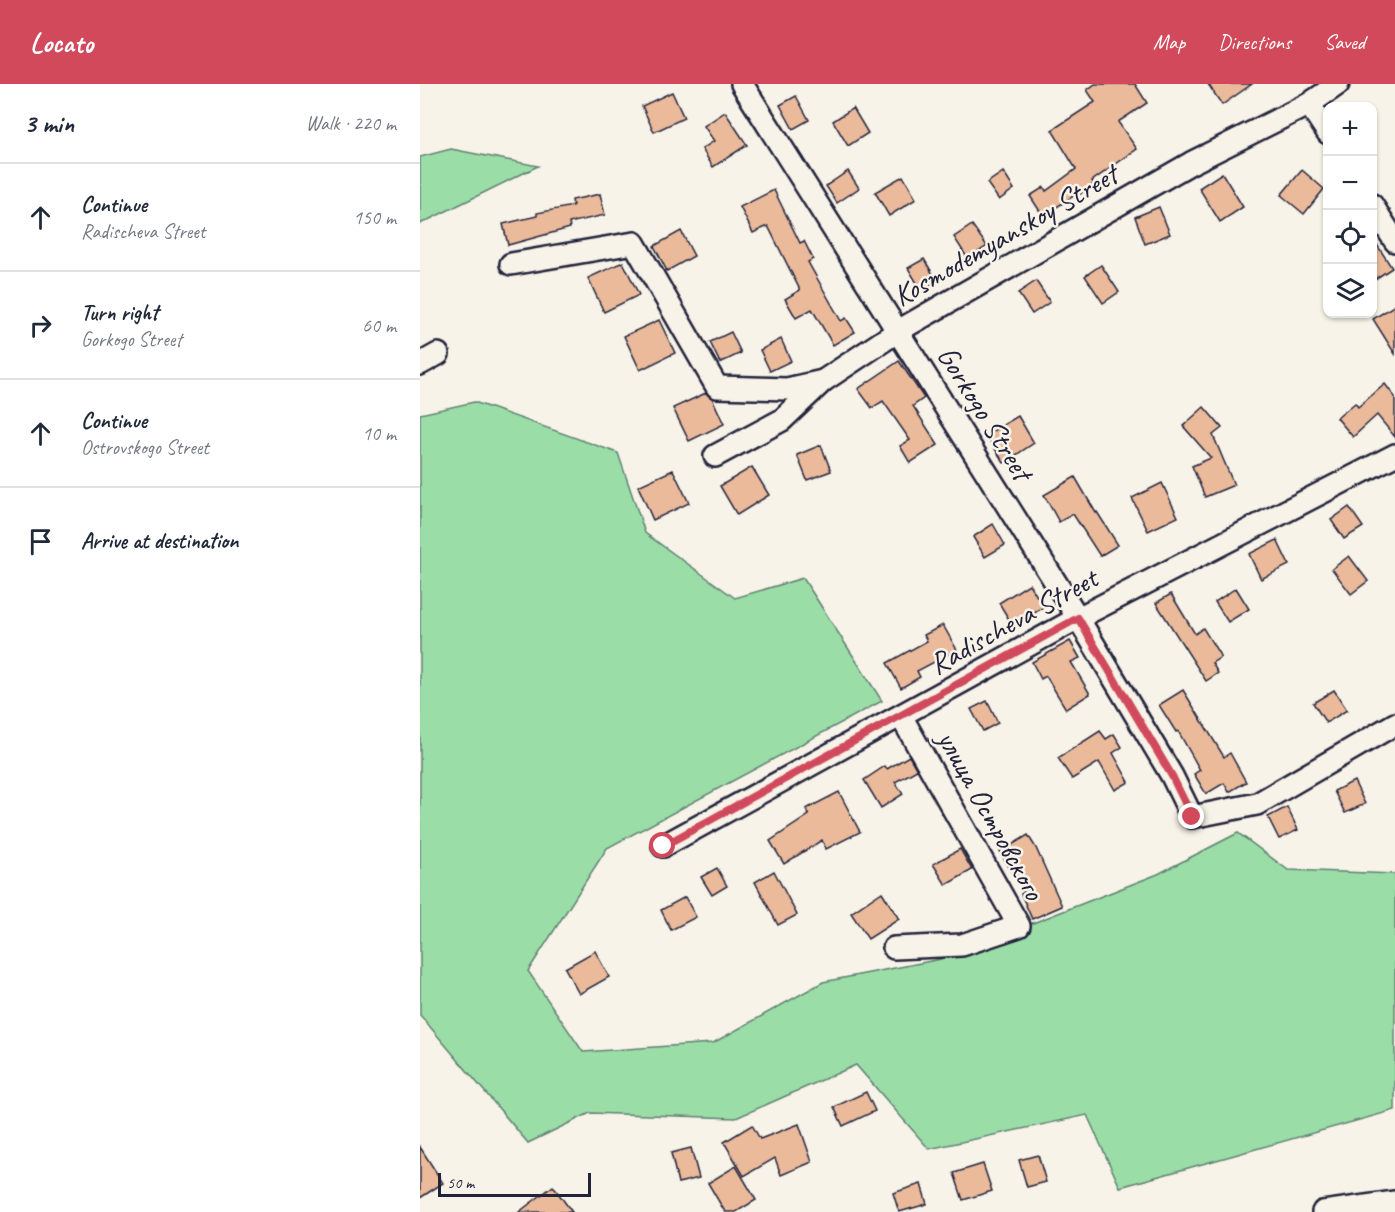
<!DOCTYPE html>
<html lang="en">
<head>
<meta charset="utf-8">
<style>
  :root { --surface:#fff; --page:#f2f2f3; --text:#1f2937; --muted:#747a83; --line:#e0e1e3; --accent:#d1495b }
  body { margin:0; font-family:Caveat,sans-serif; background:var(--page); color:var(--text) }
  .controls { position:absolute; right:18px; top:18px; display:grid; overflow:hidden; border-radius:12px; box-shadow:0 2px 4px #0004 }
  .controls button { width:54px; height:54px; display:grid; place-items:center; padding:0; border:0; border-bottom:2px solid var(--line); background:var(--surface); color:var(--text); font:30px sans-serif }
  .scale { position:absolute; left:18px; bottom:15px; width:153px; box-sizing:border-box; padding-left:6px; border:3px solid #22223b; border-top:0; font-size:16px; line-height:21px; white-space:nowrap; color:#22223b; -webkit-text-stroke:4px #f7f3e8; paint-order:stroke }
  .stop { position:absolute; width:18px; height:18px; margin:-14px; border:4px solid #d1495b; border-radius:50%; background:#fff }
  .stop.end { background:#d1495b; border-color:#fff; box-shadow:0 2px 6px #0008 }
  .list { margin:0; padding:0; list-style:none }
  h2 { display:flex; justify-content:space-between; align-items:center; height:78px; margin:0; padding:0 24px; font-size:26px }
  h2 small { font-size:20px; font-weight:400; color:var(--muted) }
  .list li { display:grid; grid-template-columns:39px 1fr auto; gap:18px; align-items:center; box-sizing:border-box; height:108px; padding:0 24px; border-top:2px solid var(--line) }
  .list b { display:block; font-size:22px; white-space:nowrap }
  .list p { margin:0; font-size:20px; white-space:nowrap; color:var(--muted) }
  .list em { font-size:20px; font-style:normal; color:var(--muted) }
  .icon { flex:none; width:33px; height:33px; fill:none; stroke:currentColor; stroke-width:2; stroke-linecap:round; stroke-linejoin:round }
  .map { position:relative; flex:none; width:975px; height:1128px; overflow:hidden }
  header { display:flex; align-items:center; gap:36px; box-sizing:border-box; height:84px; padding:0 30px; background:var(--accent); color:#fff }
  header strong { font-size:28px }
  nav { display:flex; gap:33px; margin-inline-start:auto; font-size:21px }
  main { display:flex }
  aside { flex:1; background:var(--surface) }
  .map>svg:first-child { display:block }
  .green { fill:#9bdda7; stroke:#5e8071; stroke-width:1.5 }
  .building { fill:#eaba9b; stroke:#22223b; stroke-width:1.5 }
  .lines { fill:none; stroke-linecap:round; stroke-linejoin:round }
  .minor-casing { stroke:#22223b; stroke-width:26 }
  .minor { stroke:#f7f3e8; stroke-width:21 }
  .route { stroke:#d1495b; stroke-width:8 }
  .labels { text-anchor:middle; stroke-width:5; stroke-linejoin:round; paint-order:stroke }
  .street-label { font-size:30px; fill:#22223b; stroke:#f7f3e8 }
</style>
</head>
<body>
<header>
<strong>Locato</strong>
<nav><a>Map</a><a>Directions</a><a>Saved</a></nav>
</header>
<main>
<aside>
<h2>3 min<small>Walk · 220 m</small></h2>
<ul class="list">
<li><svg class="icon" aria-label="ahead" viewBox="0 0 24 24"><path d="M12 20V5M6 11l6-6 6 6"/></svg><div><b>Continue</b><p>Radischeva Street</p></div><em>150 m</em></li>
<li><svg class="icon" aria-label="right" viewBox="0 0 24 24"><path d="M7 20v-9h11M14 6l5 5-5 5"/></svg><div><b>Turn right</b><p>Gorkogo Street</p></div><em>60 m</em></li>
<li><svg class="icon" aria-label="ahead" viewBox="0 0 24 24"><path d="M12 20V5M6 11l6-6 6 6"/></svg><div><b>Continue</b><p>Ostrovskogo Street</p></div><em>10 m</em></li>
<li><svg class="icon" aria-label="arrive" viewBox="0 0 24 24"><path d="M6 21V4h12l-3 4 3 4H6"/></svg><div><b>Arrive at destination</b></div></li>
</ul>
</aside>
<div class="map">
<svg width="975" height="1128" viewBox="0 0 975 1128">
  <rect width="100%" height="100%" fill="#f7f3e8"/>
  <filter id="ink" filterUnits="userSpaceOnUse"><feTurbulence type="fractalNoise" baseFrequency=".0167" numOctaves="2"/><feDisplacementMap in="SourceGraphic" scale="12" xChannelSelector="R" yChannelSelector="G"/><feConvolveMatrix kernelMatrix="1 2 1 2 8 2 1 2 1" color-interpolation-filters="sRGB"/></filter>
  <g filter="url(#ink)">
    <g class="green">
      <path d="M31 65 118 82 0 140V73Z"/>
      <path d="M54 318 198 369 225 449 315 514 383 494 462 617 187 764 108 887 163 968 293 959 403 898 521 875 738 790 818 749 868 786 975 790V1026L700 1103 667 1031 509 1065 436 981 316 1034 170 1029 108 1059 0 931V330Z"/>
    </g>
    <g class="building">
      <path d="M675 0H715L727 19 698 38 717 65 672 97 674 100 656 113 655 111 623 132 610 112 624 103 626 107 656 85 632 46 675 18 667 6Z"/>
      <path d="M788 0H832L802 21Z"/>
      <path d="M252 8 264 34 234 48 222 22Z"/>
      <path d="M376 12 389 36 373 45 360 21Z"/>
      <path d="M433 24 448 49 428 62 413 37Z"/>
      <path d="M305 28 327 61 293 83 282 65 294 57 284 42Z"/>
      <path d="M882 86 904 105 884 130 861 111Z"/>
      <path d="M428 87 439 104 417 119 406 102Z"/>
      <path d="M583 88 594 105 579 116 567 99Z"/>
      <path d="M802 89 823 123 800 138 779 104Z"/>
      <path d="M483 92 496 115 469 132 455 108Z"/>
      <path d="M354 106 380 159 384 157 393 175 388 178 421 237 426 234 435 248 413 261 392 225 376 234 365 215 380 206 348 142 333 149 320 123Z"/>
      <path d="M180 110 185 131 149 139 150 144 88 161 83 140 117 132V129L153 122 152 116Z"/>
      <path d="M739 123 750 150 725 160 715 133Z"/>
      <path d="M552 141 567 162 548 175 534 153Z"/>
      <path d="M261 147 274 172 247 187 234 162Z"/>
      <path d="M952 153 972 184 952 197Z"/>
      <path d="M504 175 517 197 501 206 488 184Z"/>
      <path d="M203 178 219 211 184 228 168 194Z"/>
      <path d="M681 181 699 208 683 219 665 192Z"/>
      <path d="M616 197 630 218 612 230 598 209Z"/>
      <path d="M975 221V270L953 235Z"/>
      <path d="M239 236 255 269 220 286 204 252Z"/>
      <path d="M311 248 321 269 300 279 290 258Z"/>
      <path d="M361 255 371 277 350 287 340 266Z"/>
      <path d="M479 277 504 314 493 322 518 361 490 379 480 362 490 356 463 317 452 324 438 305Z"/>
      <path d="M965 300 975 313V353L957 331 933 353 917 334 935 319 938 323Z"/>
      <path d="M286 309 292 314 304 340 269 357 253 324Z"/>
      <path d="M784 323 802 344 793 351 814 401 785 413 772 382 791 374 763 342Z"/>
      <path d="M598 332 614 359 584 379 566 351Z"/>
      <path d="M401 361 411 387 387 396 377 371Z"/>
      <path d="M332 383 349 411 317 431 300 402Z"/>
      <path d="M253 386 269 419 233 436 218 402Z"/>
      <path d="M655 393 676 429 677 428 698 461 680 472 653 430 639 438 624 411Z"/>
      <path d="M742 399 758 433 728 447 712 414Z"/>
      <path d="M929 423 943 443 924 455 911 436Z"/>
      <path d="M573 440 585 461 565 473 553 453Z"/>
      <path d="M857 456 869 481 841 495 829 470Z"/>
      <path d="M929 472 948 497 931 510 912 485Z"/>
      <path d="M609 500 624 523 593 542 579 519Z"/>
      <path d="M816 504 829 525 808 538 795 518Z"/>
      <path d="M751 510 775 550 783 544 801 573 792 579 798 589 786 597 736 519Z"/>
      <path d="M523 541 537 566 497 587 500 593 481 604 467 579 507 557 504 551Z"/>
      <path d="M650 557 660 574 651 578 670 610 646 625 626 592 621 595 612 578Z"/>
      <path d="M763 606 804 673 810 669 826 698 809 708 804 699 786 710 774 690 780 686 758 647 756 648 739 621Z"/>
      <path d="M914 606 927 626 906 639 893 619Z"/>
      <path d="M567 617 578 639 563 647 551 625Z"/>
      <path d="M680 647 686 655 694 650 702 663 693 669 709 698 695 706 679 678 652 695 638 674Z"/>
      <path d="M489 672 497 686 475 698 483 710 461 724 444 696 465 682 467 685Z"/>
      <path d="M934 697 945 720 925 729 914 707Z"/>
      <path d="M419 708 440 748 406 765 402 756 364 780 350 757 389 731 386 725Z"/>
      <path d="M867 723 878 746 859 755 848 733Z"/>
      <path d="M608 751 616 764 642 822 612 835 601 810 604 808 580 768Z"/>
      <path d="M540 765 552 786 526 801 513 780Z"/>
      <path d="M297 784 307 802 292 811 281 793Z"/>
      <path d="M354 787 377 831 358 841 335 798Z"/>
      <path d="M462 808 479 835 448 855 431 829Z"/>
      <path d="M265 813 276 833 251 846 241 826Z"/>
      <path d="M175 867 189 893 159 910 145 884Z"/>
      <path d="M446 1008 455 1027 423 1042 414 1023Z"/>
      <path d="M379 1040 392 1078 361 1091 355 1074 324 1092 304 1058 332 1041 340 1055Z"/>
      <path d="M0 1063 23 1099 0 1114Z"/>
      <path d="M271 1064 279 1094 258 1099 251 1069Z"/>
      <path d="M618 1071 626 1098 607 1103 599 1076Z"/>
      <path d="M563 1080 572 1107 543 1116 534 1089Z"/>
      <path d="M316 1082 336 1116 316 1128H305L288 1099Z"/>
      <path d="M501 1100 507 1120 479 1128 473 1109Z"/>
      <path d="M133 1102 152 1128H99Z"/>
    </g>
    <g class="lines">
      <g class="minor-casing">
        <g id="minor">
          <path d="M322 0 658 534 752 692 772 733 837 720 975 640"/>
          <path d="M889 20 908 49"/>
          <path d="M952 121 975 157"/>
          <path d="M91 180 214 159 297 303 367 305 403 297"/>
          <path d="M0 280 18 270"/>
          <path d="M295 372 362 336 403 297 478 247 771 79 889 20 918 0"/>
          <path d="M243 762 658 534 975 371"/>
          <path d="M474 864 542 861 599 842 481 632"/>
          <path d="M903 1128 975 1118"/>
        </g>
      </g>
      <use href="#minor" class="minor"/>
    </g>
  </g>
  <g class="lines" filter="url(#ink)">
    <path class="route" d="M243 762 658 534 752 692 772 733"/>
  </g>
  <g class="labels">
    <g class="street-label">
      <text transform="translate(585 151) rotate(-30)" y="10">Kosmodemyanskoy Street</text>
      <text transform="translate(565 329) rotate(58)" y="10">Gorkogo Street</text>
      <text transform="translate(593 537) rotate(-29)" y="10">Radischeva Street</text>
      <text transform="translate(571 731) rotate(61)" y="10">улица Островского</text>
    </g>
  </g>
</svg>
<div class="controls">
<button>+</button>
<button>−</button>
<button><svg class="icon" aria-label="locate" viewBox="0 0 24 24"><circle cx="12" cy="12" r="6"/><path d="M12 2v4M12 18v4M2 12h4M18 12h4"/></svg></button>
<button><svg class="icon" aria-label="layers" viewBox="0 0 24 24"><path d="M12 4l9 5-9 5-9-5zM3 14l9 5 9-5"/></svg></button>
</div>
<div class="scale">50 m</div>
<div class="stop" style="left:243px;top:762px"></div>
<div class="stop end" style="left:772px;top:733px"></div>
</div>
</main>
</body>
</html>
